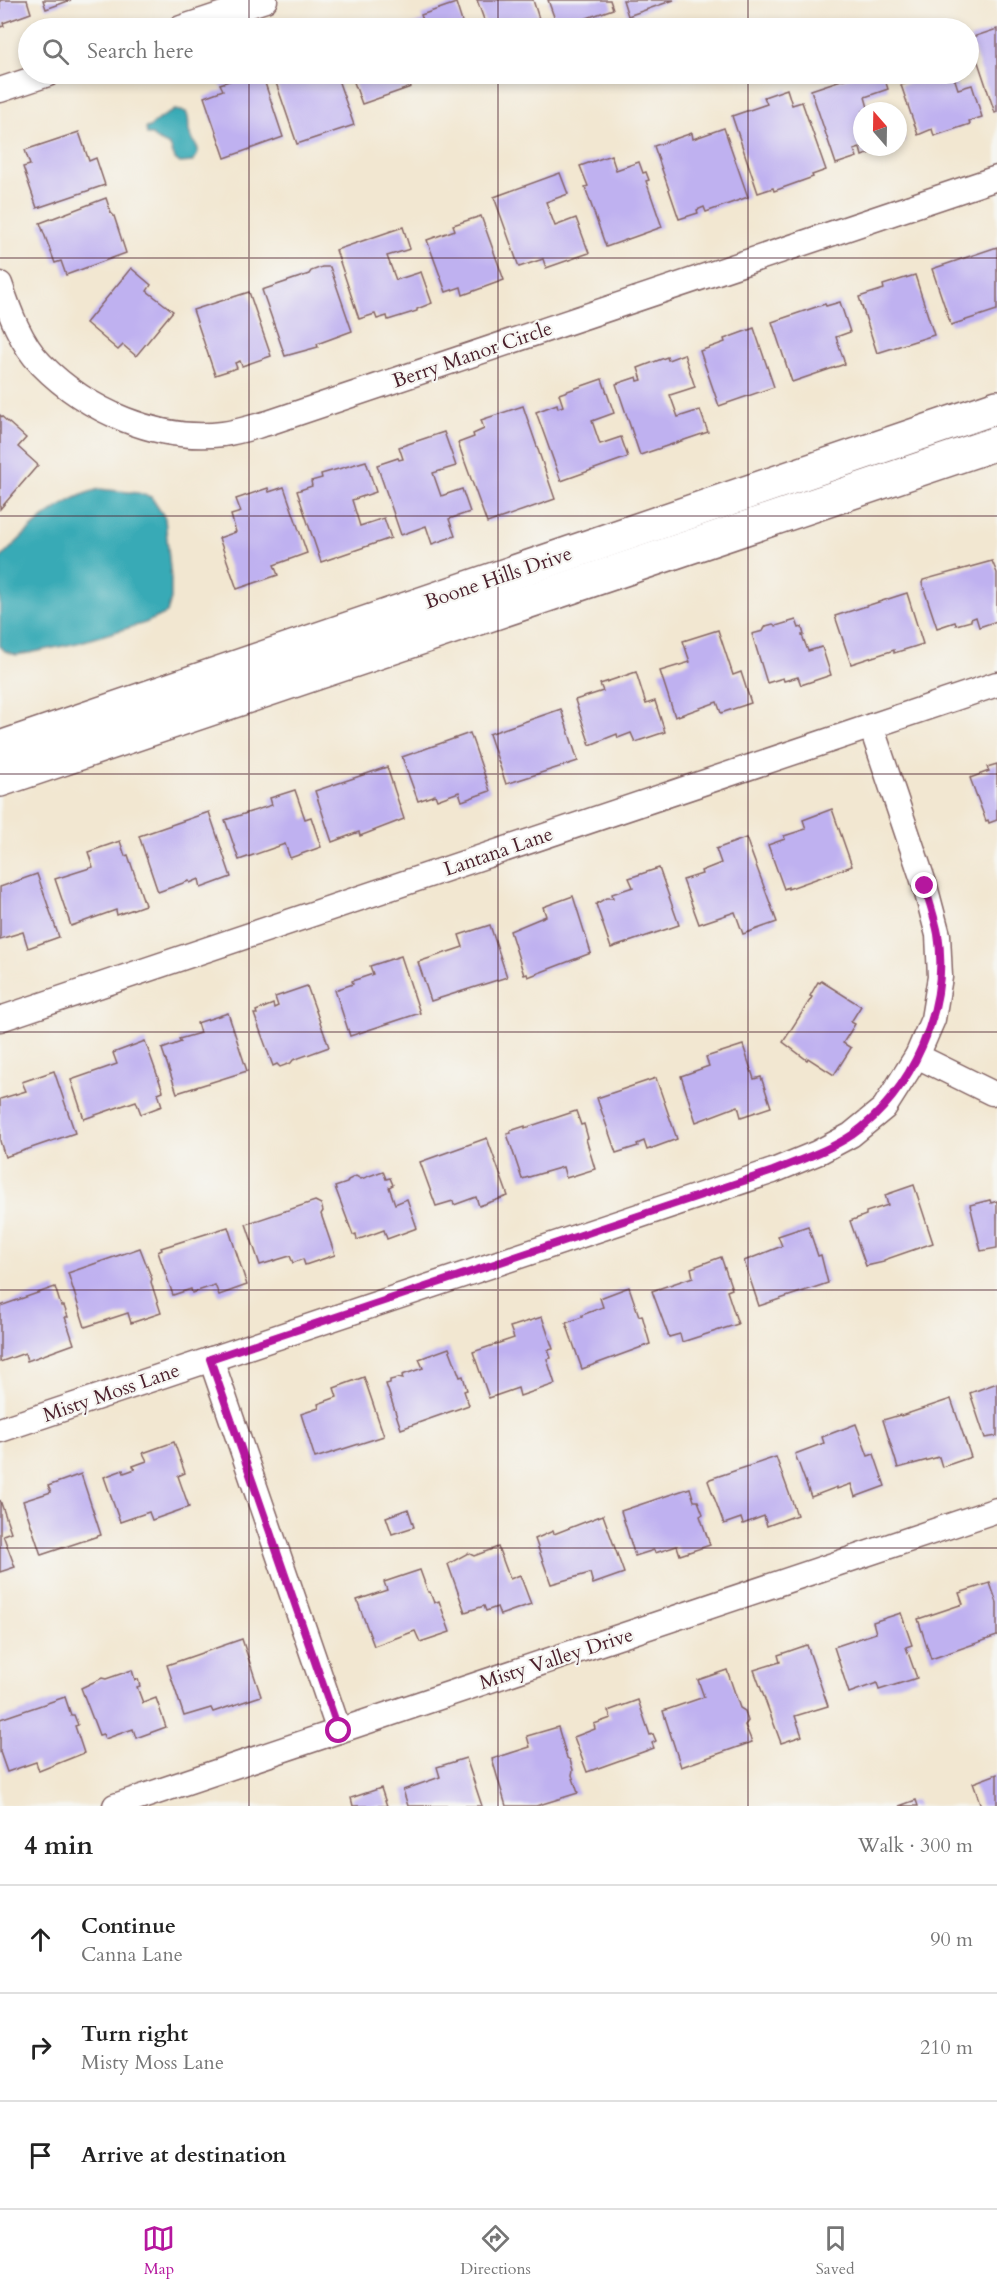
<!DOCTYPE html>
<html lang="en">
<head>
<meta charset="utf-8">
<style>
  :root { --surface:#fff; --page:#f2f2f2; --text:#222; --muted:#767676; --line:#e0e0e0; --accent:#b5179e }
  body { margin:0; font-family:Cardo,serif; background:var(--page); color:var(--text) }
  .compass { position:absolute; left:853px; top:102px; width:54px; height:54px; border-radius:50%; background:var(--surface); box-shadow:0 3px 9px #0003; rotate:340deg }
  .stop { position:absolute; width:18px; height:18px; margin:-14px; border:4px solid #b5179e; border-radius:50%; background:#fff }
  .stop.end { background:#b5179e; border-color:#fff; box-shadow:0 2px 6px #0008 }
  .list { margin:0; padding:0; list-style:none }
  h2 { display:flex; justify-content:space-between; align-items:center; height:78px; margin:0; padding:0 24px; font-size:26px }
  h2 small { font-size:20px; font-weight:400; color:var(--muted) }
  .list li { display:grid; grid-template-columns:39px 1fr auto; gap:18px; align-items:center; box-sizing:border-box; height:108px; padding:0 24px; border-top:2px solid var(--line) }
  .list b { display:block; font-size:22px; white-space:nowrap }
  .list p { margin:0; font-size:20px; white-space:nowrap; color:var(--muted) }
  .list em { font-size:20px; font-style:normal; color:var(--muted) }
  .icon { flex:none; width:33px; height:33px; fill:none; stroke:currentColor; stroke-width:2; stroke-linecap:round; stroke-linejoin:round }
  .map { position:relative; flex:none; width:997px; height:1806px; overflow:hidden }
  .search { position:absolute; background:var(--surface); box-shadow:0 3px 9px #0003; left:18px; right:18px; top:18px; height:66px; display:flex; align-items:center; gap:15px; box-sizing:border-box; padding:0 21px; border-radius:33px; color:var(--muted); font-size:22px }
  .sheet { height:402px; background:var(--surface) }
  nav { display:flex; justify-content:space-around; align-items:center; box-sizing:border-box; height:84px; border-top:2px solid var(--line); background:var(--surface); font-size:16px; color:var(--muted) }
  nav a { display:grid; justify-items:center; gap:3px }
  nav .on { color:var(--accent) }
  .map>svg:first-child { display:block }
  .water { fill:#39aab6; stroke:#426470; stroke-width:1.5 }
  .building { fill:#bfb1f0 }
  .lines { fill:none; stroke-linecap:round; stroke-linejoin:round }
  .street-casing { stroke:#856565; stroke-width:27 }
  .secondary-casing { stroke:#856565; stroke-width:36 }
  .street { stroke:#fff; stroke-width:24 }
  .secondary { stroke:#fff; stroke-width:33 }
  .route { stroke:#b5179e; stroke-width:8 }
  .grid { fill:none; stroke:#4a1f2b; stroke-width:1.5; stroke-opacity:0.55 }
  .labels { text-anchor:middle; stroke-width:4.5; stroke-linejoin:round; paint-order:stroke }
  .street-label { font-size:20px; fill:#4a1f2b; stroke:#f6f6f2 }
</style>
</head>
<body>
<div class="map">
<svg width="997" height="1806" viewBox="0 0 997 1806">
  <rect width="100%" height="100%" fill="#f6f6f2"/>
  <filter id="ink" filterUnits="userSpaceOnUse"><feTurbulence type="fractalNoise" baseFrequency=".0167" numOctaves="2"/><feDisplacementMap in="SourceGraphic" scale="12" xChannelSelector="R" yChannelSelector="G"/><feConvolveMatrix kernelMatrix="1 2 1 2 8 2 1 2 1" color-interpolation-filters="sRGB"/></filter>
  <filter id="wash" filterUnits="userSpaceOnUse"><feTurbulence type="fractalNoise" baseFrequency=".008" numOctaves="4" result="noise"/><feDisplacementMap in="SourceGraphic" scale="24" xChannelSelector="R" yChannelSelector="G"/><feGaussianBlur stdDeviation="1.35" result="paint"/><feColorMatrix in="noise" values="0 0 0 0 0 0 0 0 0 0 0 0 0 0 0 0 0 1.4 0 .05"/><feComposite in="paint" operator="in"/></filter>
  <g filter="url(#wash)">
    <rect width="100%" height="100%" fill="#f2e7d1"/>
    <g class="water">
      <path d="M175 110 186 112C190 119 188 124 189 131 192 144 206 148 192 162L180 163 175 159 170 146 157 140 152 135H147L146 128 150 127C156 119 166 115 175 110Z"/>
      <path d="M99 489 138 493 151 497 165 518 171 579V599L167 613 145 623 77 643 29 653 16 655 5 651 0 646V559C29 529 58 500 99 489Z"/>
    </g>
    <g id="blocks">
      <g class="building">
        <path d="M0 0H27L31 13 3 23 4 26 0 27Z"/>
        <path d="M43 0H71L46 9Z"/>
        <path d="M477 0H533L542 28H487Z"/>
        <path d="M548 0H610L613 9 558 28Z"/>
        <path d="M623 0H674L628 16Z"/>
        <path d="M456 3 464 28H409L408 26 423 21 421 15Z"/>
        <path d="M997 29V112L995 113 970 38Z"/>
        <path d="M250 74H262L283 137 225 158 204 97 223 90 220 84Z"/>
        <path d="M273 74H336L354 125 297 144Z"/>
        <path d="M351 74H406L411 87 362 104Z"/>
        <path d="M859 74H883L888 89 865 97 869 111H862V147H887L862 156 860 148 854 150 857 157 836 164 811 90Z"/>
        <path d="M936 74H953L958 89 972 85 982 117 969 121 970 124 934 136 932 129 918 135 901 85Z"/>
        <path d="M787 89 792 105 802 102 826 170 812 175 813 177 774 191 773 188 758 193 732 116 767 104 764 97Z"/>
        <path d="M898 121 905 141 898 144Z"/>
        <path d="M724 128 748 197 706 212 704 207 697 210 698 213 679 219 654 146 692 133 693 139Z"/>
        <path d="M79 132 89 161 96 158 105 185 37 208 23 167 30 165 25 150Z"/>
        <path d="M611 155 616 170 639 162 643 173 646 172 649 180 646 181 662 227 606 247 585 187 588 186 580 166Z"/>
        <path d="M560 173 568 194 546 202 555 226 576 218 589 253 546 268 543 259 519 267 494 197Z"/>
        <path d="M106 198 111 213 114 216 126 253 66 275 61 261 55 263 40 223Z"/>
        <path d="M481 216 504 280 463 295 461 287 446 292 427 240 455 230 453 225Z"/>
        <path d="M403 227 410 249 387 256 396 280 421 272 432 303 417 309V311L388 320 387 316 377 319 375 314 359 319 336 250Z"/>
        <path d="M997 247V310L951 325 932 269Z"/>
        <path d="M322 267H330L352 331 317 344 318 347 285 356 262 290 309 274 311 271Z"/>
        <path d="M131 268 151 285 147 291 173 311 136 356 123 345 118 350 86 323Z"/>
        <path d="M915 275 934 335 877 353 859 297 884 289 883 285Z"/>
        <path d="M249 292 271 356 242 366 240 361 235 363 237 368 215 375 193 310Z"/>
        <path d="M840 302 850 332 836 337 845 364 792 382 772 322 825 304 826 306Z"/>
        <path d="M754 328 774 387 719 406 700 351 725 342 724 339Z"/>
        <path d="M684 354 695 387 670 395 678 417 700 410 708 432 640 455 616 384 637 377 638 381 642 380 638 368 667 357 668 360Z"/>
        <path d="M602 379 614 413 592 421 600 444 621 437 628 457 561 481 536 412 557 404 558 408 563 406 559 394Z"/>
        <path d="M523 406 555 499 487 523 458 443 474 437 473 434 484 429 481 420Z"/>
        <path d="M0 415 26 438 18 447 38 465 0 509Z"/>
        <path d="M444 432 456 466 433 473 441 496 462 489 470 512 449 519 455 536 432 544 426 526 401 535 377 465 398 458 399 460 403 459 399 447Z"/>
        <path d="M366 461 376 492 352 500 360 526 384 518 391 538 321 562 297 491 312 486 311 481 322 478 321 474Z"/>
        <path d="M284 487 307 553 274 565 278 575 237 589 219 538 236 532 231 515 241 512 236 499 268 488 269 492Z"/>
        <path d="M992 561 997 573V621L979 627 976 617 971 619V621L956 625 955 622 937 628 922 583 923 580Z"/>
        <path d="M907 593 923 644 894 653V650L851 664 835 616Z"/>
        <path d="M796 620 799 628 802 627 804 635H802L808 651 822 647 831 675 801 685 798 677 784 681 783 678 767 683 752 634 763 631 766 626 773 624 776 626Z"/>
        <path d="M718 630 733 675 741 672 751 703 721 713 717 702 675 717 660 671 690 662 683 641Z"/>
        <path d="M636 672 646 704 655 701 665 732 635 742 631 733 618 738 617 734 590 745 575 700 603 691 600 684Z"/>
        <path d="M561 709 578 761 506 784 489 734Z"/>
        <path d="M470 733 490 791 462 801 459 792 437 800 435 795 418 801 402 757Z"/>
        <path d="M997 764V820L989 823 988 820 986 821 970 778 989 771 987 767Z"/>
        <path d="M387 767 404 819 360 836 359 832 332 842 315 791Z"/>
        <path d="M295 790 305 819 311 817 321 847 290 858 285 844 239 860 225 820 272 805 270 798Z"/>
        <path d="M832 809 852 866 788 889V887L784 889 768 845 785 839 784 836 806 829 803 820Z"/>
        <path d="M209 812 231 877 201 888 199 879 190 883 189 881 158 892 139 836Z"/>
        <path d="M746 838 777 922 743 934 735 912 699 924 683 880 702 874 701 871 721 863 716 849Z"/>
        <path d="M120 841 125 856 128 855 145 905 117 915 116 910 71 926 55 879 93 867 88 852Z"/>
        <path d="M659 868 679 925 611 948 596 904 606 898H613L612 894 633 887 629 878Z"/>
        <path d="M37 874 59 937 28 948 23 932 0 939V887Z"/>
        <path d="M573 896 591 953 528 977 527 974 524 975 510 931 546 916 543 907Z"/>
        <path d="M490 925 507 977 431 1001 418 962 463 947 459 935Z"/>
        <path d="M401 956 420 1013 350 1036 335 990 353 984 352 981 373 974 370 966Z"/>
        <path d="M821 981 861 1006 851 1022 855 1024 843 1043 851 1048 834 1075 808 1058 807 1060 783 1042 812 997 810 996 818 982 820 983Z"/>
        <path d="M307 986 329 1047 293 1060 291 1063 280 1067 277 1064 273 1066 254 1014H257L256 1011 273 1004 274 1008 278 1006 275 997Z"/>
        <path d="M228 1013 247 1071 177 1093 162 1049 181 1042 179 1039 200 1033 197 1023Z"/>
        <path d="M145 1041 163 1091 158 1093 162 1106 141 1114 136 1101 84 1119 71 1080 117 1064 113 1053Z"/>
        <path d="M743 1045 754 1079 761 1077 771 1107 741 1117 738 1106 696 1122 681 1076 709 1066 706 1057Z"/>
        <path d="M54 1071 75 1133 5 1157 0 1141V1099L26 1091 22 1082Z"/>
        <path d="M656 1078 677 1139 647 1150 644 1141 637 1144 638 1146 616 1153 597 1098Z"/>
        <path d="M576 1111 581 1125 584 1124 588 1138 586 1139 595 1169 566 1178 563 1167 522 1179 507 1134 511 1133 510 1131 525 1126V1128Z"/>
        <path d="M487 1138 508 1196 479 1206 476 1197 454 1205 453 1201 436 1206 420 1162Z"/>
        <path d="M383 1171 386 1179 390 1178 393 1185 389 1187 395 1204 407 1199 417 1228 387 1239 384 1230 357 1240 356 1234 353 1235 335 1187 347 1183 348 1180 356 1176 361 1179Z"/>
        <path d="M914 1185 933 1243 884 1260V1262L866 1266 850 1221 866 1215V1212L888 1205 885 1195Z"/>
        <path d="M990 1200 991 1203 997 1201V1248L981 1251 970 1205Z"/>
        <path d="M315 1201 321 1204 323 1211 321 1214 335 1255 305 1265 303 1259 293 1263 290 1256 260 1265 246 1224Z"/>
        <path d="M808 1226 818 1256 821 1255 828 1283 759 1306 744 1261 782 1246 778 1236Z"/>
        <path d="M228 1227 247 1285 219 1295 215 1285 192 1293 191 1289 173 1295 158 1252 162 1250 161 1248Z"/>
        <path d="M140 1248 152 1279 151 1282 161 1313 131 1323 128 1313 85 1327 68 1273Z"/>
        <path d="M721 1257 732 1289 727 1291 738 1324 682 1342 680 1334 669 1337 652 1291 693 1277 691 1268Z"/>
        <path d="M55 1287 61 1306H64L68 1317H65L74 1344 27 1361 25 1353 0 1362V1306Z"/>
        <path d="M629 1287 639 1316 642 1315 650 1344 582 1369 566 1323 582 1317V1315L603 1307 600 1298Z"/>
        <path d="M542 1317 553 1349 548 1350 551 1358 547 1359 555 1384 520 1396 518 1388 489 1398 473 1352 514 1338 510 1327Z"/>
        <path d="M449 1348 460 1377 463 1376 467 1390 464 1391 469 1405 401 1429 386 1384 390 1383V1380L398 1378 403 1379 402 1375 423 1368 419 1359Z"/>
        <path d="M364 1377 384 1436 315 1458 301 1414 319 1408 318 1404 337 1397 334 1388Z"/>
        <path d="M997 1383V1436L985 1438 970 1393Z"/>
        <path d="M951 1399 971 1457 942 1467 939 1457 898 1468 883 1420 900 1415 901 1416Z"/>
        <path d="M856 1424 868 1456 874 1454 885 1486 855 1497 851 1484 837 1489V1487L811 1497 795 1454 824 1443 822 1437Z"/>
        <path d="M174 1442 185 1473 178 1476 189 1507 152 1520 149 1512 120 1522 104 1477 123 1470 124 1473 135 1469 133 1466 147 1461 143 1453Z"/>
        <path d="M776 1457 797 1515 767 1526 764 1516 743 1524 741 1518 724 1524 708 1481 710 1479Z"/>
        <path d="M81 1474 101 1535 41 1555 23 1501 51 1492 48 1486Z"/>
        <path d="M690 1488 694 1501H698L703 1514 700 1516 710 1545 680 1555 677 1546 655 1553 654 1550 635 1556 621 1511Z"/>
        <path d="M0 1500 11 1532 3 1535 15 1567 0 1572Z"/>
        <path d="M408 1509 414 1527 392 1534 386 1517Z"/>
        <path d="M603 1515 624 1573 593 1584 590 1573 551 1584 535 1539 553 1531 554 1534Z"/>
        <path d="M498 1547 510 1579 520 1575 531 1604 500 1615 497 1607 486 1611 484 1606 465 1612 448 1564 468 1553 474 1556Z"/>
        <path d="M420 1570 428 1592H430L434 1603 439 1601 450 1632 420 1642 415 1631 374 1646 357 1600 387 1590 384 1582Z"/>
        <path d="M990 1583 997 1603V1636L931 1659 918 1619 963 1604 959 1593Z"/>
        <path d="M901 1613 912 1645 906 1647 917 1678 879 1690 877 1683 849 1693 834 1647 876 1633 873 1622Z"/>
        <path d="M242 1639 261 1696 213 1712 211 1708 184 1716 167 1665Z"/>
        <path d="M807 1645 828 1706 795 1716 802 1736 781 1743 754 1670 780 1662 778 1655Z"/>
        <path d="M132 1670 135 1680 138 1679 140 1686 137 1687 143 1703 156 1698 166 1727 136 1738 133 1729 105 1739 103 1734 99 1735 81 1688 102 1678 106 1679Z"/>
        <path d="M727 1670 740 1708 745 1711 748 1721 745 1725 752 1742 681 1767 663 1711 704 1697 698 1680Z"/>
        <path d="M65 1697 71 1715H74L78 1725 75 1726 84 1753 39 1771 36 1762 7 1772 0 1752V1719Z"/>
        <path d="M638 1700 650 1735 653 1734 656 1741 652 1743 654 1748 587 1772 574 1737 595 1729 594 1724 611 1718 608 1711Z"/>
        <path d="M558 1727 567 1758 570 1760 573 1770 572 1775 578 1793 536 1806H506L492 1759 530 1747 527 1736Z"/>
        <path d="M466 1758 482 1806H408L403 1790 440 1777 437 1767Z"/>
        <path d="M997 1774V1806H981L973 1783Z"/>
        <path d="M381 1788 387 1806H353L351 1798Z"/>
        <path d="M916 1800 918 1806H899Z"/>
      </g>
    </g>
  </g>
  <g filter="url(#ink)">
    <use href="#blocks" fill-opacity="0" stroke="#856565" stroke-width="1.5"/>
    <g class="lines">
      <g class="street-casing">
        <g id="street">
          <path d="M181 28 265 0"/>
          <path d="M0 90 48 74"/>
          <path d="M0 284C9 311 21 344 41 364 87 411 158 442 223 434 238 432 253 427 268 423L997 178"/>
          <path d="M0 1019 997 684"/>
          <path d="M917 1056 992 1093"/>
          <path d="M211 1359 339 1731"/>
          <path d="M0 1430 773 1171 817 1153 851 1135 884 1108 917 1056 933 1019 940 977 938 935 925 886 871 726"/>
          <path d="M115 1806 997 1510"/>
        </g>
      </g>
      <g class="secondary-casing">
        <g id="secondary">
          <path d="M0 748 997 407"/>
          <path d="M0 780 997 443"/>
        </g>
      </g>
      <use href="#street" class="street"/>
      <use href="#secondary" class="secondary"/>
    </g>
  </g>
  <g class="lines" filter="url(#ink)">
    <path class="route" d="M339 1731 210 1359 773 1171C799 1160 828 1151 852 1135 912 1093 950 1008 938 934 935 918 929 902 925 886"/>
  </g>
  <path class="grid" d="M249 0V28M498 0V28M748 0V28M249 74V1806M498 74V1806M748 74V1806M0 258H997M0 516H997M0 774H997M0 1032H997M0 1290H997M0 1548H997"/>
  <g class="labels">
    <g class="street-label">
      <text transform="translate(472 354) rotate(-19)" y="7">Berry Manor Circle</text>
      <text transform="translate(498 577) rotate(-19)" y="7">Boone Hills Drive</text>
      <text transform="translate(498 851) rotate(-19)" y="7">Lantana Lane</text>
      <text transform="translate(111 1392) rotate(-19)" y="7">Misty Moss Lane</text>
      <text transform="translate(556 1658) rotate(-18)" y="7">Misty Valley Drive</text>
    </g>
  </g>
</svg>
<svg class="compass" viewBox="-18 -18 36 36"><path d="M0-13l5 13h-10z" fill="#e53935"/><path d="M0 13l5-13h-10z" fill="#767676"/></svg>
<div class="stop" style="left:339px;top:1731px"></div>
<div class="stop end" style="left:925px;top:886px"></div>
<div class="search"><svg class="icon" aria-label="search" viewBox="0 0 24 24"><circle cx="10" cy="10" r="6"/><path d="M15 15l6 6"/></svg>Search here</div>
</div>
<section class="sheet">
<h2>4 min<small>Walk · 300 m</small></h2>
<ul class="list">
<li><svg class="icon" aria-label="ahead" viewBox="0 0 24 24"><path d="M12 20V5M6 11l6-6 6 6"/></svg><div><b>Continue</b><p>Canna Lane</p></div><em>90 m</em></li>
<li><svg class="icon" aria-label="right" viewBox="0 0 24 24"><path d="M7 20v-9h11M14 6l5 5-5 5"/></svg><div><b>Turn right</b><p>Misty Moss Lane</p></div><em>210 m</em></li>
<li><svg class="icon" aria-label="arrive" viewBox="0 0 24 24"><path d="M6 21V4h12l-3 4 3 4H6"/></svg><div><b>Arrive at destination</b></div></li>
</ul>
</section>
<nav>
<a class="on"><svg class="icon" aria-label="map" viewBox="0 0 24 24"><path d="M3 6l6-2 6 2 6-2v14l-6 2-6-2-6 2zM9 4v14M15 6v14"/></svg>Map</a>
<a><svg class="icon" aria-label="directions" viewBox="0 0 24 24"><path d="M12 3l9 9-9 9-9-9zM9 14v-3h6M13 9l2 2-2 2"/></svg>Directions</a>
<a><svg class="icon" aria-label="saved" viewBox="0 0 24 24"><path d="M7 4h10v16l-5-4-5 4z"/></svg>Saved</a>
</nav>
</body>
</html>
